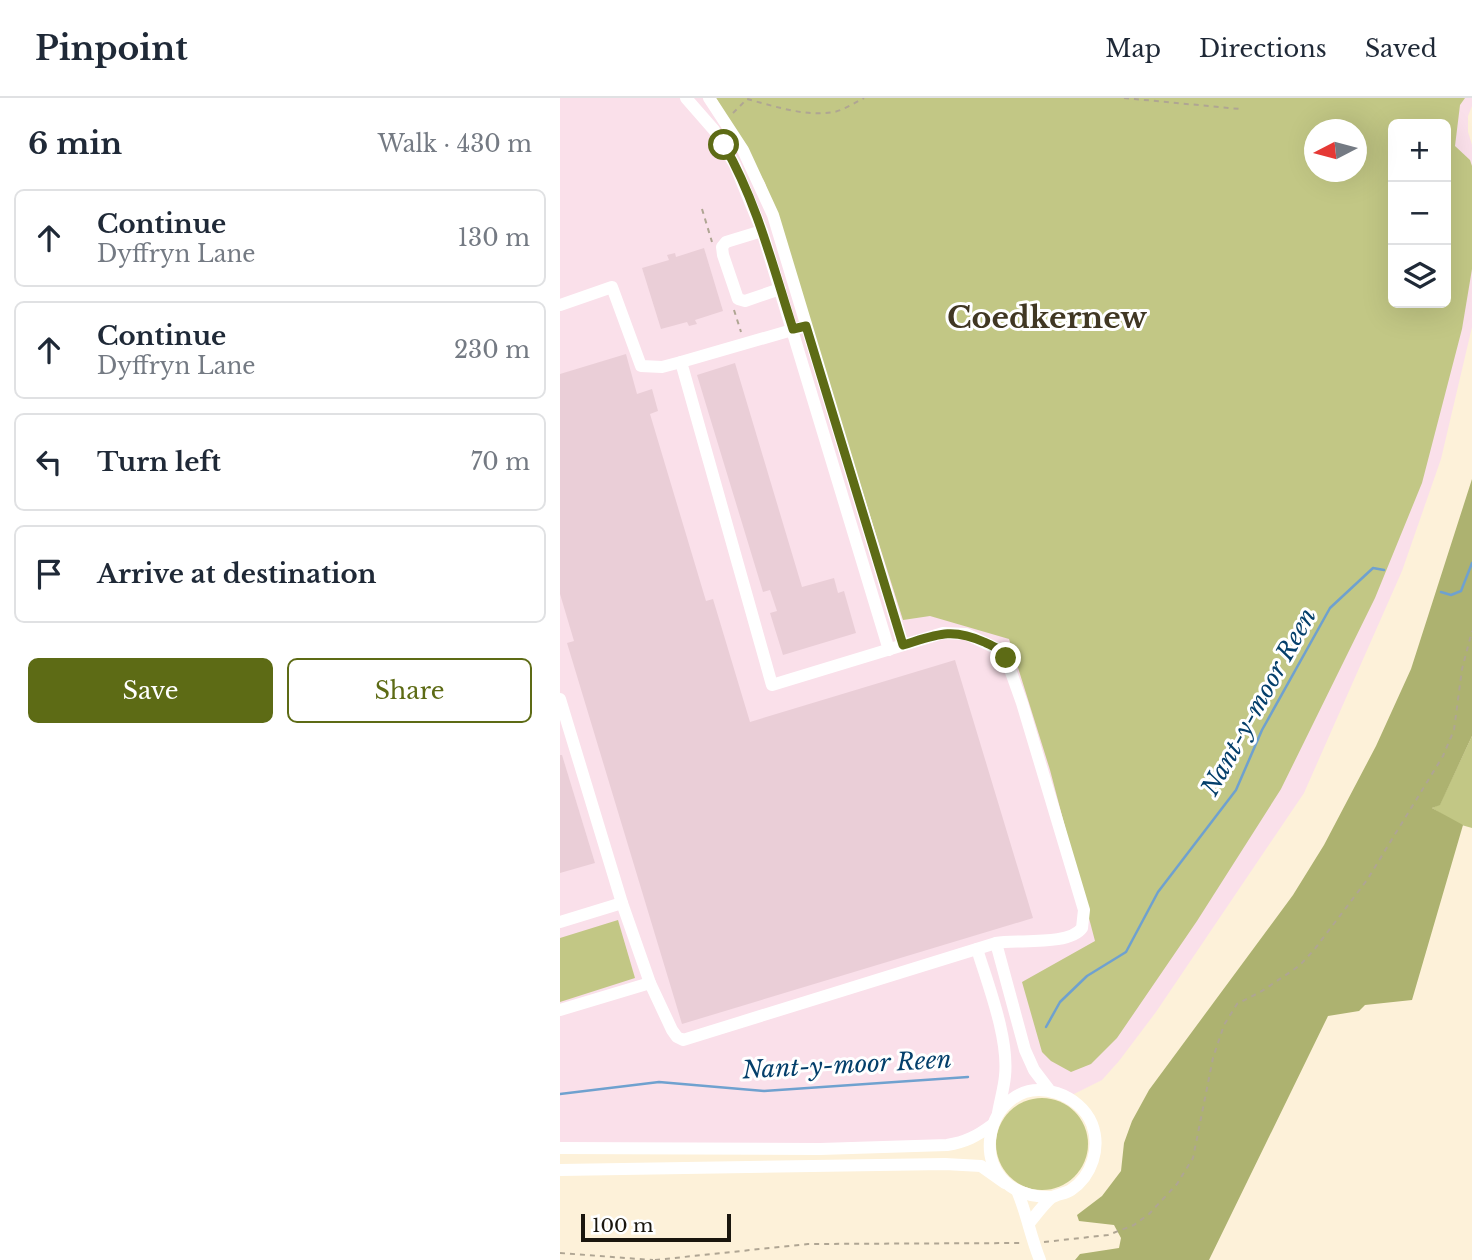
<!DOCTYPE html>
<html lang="en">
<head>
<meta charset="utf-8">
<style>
  :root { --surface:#fff; --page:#f6f6f7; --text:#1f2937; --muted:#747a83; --line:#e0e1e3; --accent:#5d6b15 }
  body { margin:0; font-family:"Libre Baskerville",serif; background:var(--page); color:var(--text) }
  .controls { position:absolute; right:21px; top:21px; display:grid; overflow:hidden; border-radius:10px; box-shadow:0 7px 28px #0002 }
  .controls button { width:63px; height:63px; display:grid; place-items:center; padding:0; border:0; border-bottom:2px solid var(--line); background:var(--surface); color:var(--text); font:35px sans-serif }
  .compass { position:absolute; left:744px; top:21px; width:63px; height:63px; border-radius:50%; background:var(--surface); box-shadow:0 7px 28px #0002; rotate:264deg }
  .scale { position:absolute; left:21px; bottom:18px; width:150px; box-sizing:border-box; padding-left:7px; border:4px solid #1a160e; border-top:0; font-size:19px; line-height:24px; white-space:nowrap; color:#1a160e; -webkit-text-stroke:5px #fff; paint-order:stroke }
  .stop { position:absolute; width:21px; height:21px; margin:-16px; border:5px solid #5d6b15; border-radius:50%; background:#fff }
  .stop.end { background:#5d6b15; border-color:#fff; box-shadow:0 2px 7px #0008 }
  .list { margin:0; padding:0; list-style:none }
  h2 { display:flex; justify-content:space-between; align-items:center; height:91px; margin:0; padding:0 28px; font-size:30px }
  h2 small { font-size:23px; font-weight:400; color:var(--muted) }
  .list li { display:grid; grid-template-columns:46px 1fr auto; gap:21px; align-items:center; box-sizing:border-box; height:98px; margin:0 14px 14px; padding:0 14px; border:2px solid var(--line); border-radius:10px }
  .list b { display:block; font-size:26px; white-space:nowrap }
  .list p { margin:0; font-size:23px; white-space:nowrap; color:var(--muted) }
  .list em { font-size:23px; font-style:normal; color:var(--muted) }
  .actions { display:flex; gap:14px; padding:21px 28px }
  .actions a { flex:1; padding:16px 0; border:2px solid var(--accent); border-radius:10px; text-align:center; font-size:24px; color:var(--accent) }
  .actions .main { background:var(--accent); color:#fff }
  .icon { flex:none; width:38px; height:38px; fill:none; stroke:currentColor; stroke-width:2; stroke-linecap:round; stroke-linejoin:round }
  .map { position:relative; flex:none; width:912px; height:1162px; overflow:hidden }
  header { display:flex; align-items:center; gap:42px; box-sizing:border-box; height:98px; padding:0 35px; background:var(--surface); border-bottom:2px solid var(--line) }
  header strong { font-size:33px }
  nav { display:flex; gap:38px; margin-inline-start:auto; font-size:24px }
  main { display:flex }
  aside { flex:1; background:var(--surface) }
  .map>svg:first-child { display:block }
  .commercial { fill:#fae0ea; fill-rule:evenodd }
  .green { fill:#c2c785; fill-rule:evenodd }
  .forest { fill:#adb270 }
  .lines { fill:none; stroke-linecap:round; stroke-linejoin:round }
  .stream { stroke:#6fa1cf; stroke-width:2.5 }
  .building { fill:#eaced7 }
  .path { stroke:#afa593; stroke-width:2; stroke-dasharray:5 5; stroke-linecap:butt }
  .minor { stroke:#fff; stroke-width:12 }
  .route { stroke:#5d6b15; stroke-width:9 }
  .labels { text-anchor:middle; stroke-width:6; stroke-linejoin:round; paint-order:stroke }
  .water-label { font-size:24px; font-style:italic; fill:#043f6b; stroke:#fff }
  .district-label { font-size:30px; font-weight:bold; fill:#403723; stroke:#fff }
</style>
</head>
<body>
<header>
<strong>Pinpoint</strong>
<nav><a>Map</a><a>Directions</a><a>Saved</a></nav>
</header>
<main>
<aside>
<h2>6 min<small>Walk · 430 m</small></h2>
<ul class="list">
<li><svg class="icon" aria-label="ahead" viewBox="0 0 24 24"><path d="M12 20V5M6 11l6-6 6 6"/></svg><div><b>Continue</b><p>Dyffryn Lane</p></div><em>130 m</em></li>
<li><svg class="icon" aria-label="ahead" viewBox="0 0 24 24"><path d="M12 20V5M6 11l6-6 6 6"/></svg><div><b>Continue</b><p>Dyffryn Lane</p></div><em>230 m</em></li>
<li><svg class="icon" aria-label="left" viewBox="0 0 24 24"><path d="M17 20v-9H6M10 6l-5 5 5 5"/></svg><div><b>Turn left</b></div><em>70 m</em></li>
<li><svg class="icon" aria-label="arrive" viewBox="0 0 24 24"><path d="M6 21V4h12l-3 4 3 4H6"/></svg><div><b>Arrive at destination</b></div></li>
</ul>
<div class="actions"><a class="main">Save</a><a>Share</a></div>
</aside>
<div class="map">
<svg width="912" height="1162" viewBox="0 0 912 1162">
  <rect width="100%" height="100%" fill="#fdf1d9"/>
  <path class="commercial" d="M0 0H912V8L908 18V34L912 47V229L881 361 842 473 744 695 596 914 559 963 542 982 508 999 467 995 404 1044 0 1050ZM833 26H886V205H833ZM754 32H796V74H754Z"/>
  <g class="green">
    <path d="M156 0H905L900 7 895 48 910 62 912 68V171L902 231 862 385 815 500 721 691 637 823 557 940 531 966 511 974 491 963 482 954 462 884 535 843 490 672 449 541 370 518 343 522 205 85ZM833 26H886V205H833ZM754 32H796V74H754Z"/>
    <path d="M912 638V730L898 726 872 710 880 706Z"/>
    <path d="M58 822 75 880 0 904V840Z"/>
    <circle cx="482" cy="1046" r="46"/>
  </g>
  <path class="forest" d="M912 381V638L880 707 872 710 903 727 852 902 805 907 799 913 768 918 649 1162H515L520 1156 559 1150 561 1140 554 1127 519 1123 517 1117 542 1098 561 1073 564 1045 572 1023 589 992 733 797 764 747 816 648 851 571Z"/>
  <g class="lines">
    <g class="stream">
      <path d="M881 494 891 497 901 493 912 465"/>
      <path d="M486 929 500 904 527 878 566 854 598 794 676 692 702 632 770 510 813 470 824 472"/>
      <path d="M0 996 99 984 204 993 408 979"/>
    </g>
  </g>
  <g class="building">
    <path d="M144 150 163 213 135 222 137 226 129 228 127 224 101 231 82 170 109 162 107 157 115 155 116 159Z"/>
    <path d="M66 256 77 296 92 291 98 313 90 316 146 503 153 501 190 624 395 562 473 820 122 926 7 545 14 543 0 496V276Z"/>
    <path d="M175 265 242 489 274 480 278 495 284 493 296 535 223 557 210 515 217 513 210 492 203 494 137 277Z"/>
    <path d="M0 657H2L35 765 0 775Z"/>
  </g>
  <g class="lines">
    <g class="path">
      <path d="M564 0 680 11"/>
      <path d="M173 15 187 1C214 8 245 19 274 14 284 12 294 5 304 0"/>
      <path d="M142 111 152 144"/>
      <path d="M174 212 181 234"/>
      <path d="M484 1144 548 1137 574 1127 589 1116 617 1086 633 1060 653 960 664 927 677 906 702 893 739 868 754 852 807 782 883 658 894 632 902 571 912 533"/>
      <path d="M0 1155 93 1162"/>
      <path d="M95 1162 248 1146 461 1145"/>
    </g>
    <g class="minor">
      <path d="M126 0 154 32 175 67 202 133 329 552"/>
      <path d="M149 0 183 52 213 117 343 547"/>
      <path d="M202 133 166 144 162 149 163 157 178 201 185 203 220 191"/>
      <path d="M0 207 52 189 81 268 102 269 121 264"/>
      <path d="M0 601 62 805 90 885 112 932 117 939 123 942 436 845C458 841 509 848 522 830L524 812 462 605 446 560 438 551 406 536 383 535 212 587 121 264 246 228"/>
      <path d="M0 824 62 805"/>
      <path d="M436 845 465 952 474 972 490 993"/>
      <path d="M417 851C428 887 449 940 445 978 444 990 440 1003 438 1015"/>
      <path d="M0 912 90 885"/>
      <path d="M0 1050 260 1051 387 1047C406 1044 417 1038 432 1027"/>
      <path d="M0 1072 385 1066 421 1068 445 1085"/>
      <path d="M458 1095C467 1117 471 1140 480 1162"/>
      <path d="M470 1124C476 1117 483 1107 491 1100 497 1096 505 1096 511 1092 532 1078 541 1050 532 1026 526 1011 512 1000 497 995 423 971 395 1101 492 1099"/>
    </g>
  </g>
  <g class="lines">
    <path class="route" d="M164 47C197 104 213 169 233 231L246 228 343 547C376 537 391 529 424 544 433 548 441 551 446 560"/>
  </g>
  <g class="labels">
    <g class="water-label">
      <text transform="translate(699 604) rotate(-61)" y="8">Nant-y-moor Reen</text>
      <text transform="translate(287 967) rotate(-3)" y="8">Nant-y-moor Reen</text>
    </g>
    <g class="district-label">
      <text x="487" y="230">Coedkernew</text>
    </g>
  </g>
</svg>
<div class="controls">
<button>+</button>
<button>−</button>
<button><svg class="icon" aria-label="layers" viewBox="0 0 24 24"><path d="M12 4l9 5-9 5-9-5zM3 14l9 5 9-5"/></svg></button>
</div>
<svg class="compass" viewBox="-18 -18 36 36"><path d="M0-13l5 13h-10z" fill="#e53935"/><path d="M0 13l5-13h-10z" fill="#747a83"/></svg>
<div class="scale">100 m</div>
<div class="stop" style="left:164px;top:47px"></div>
<div class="stop end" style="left:446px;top:560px"></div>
</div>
</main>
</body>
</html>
